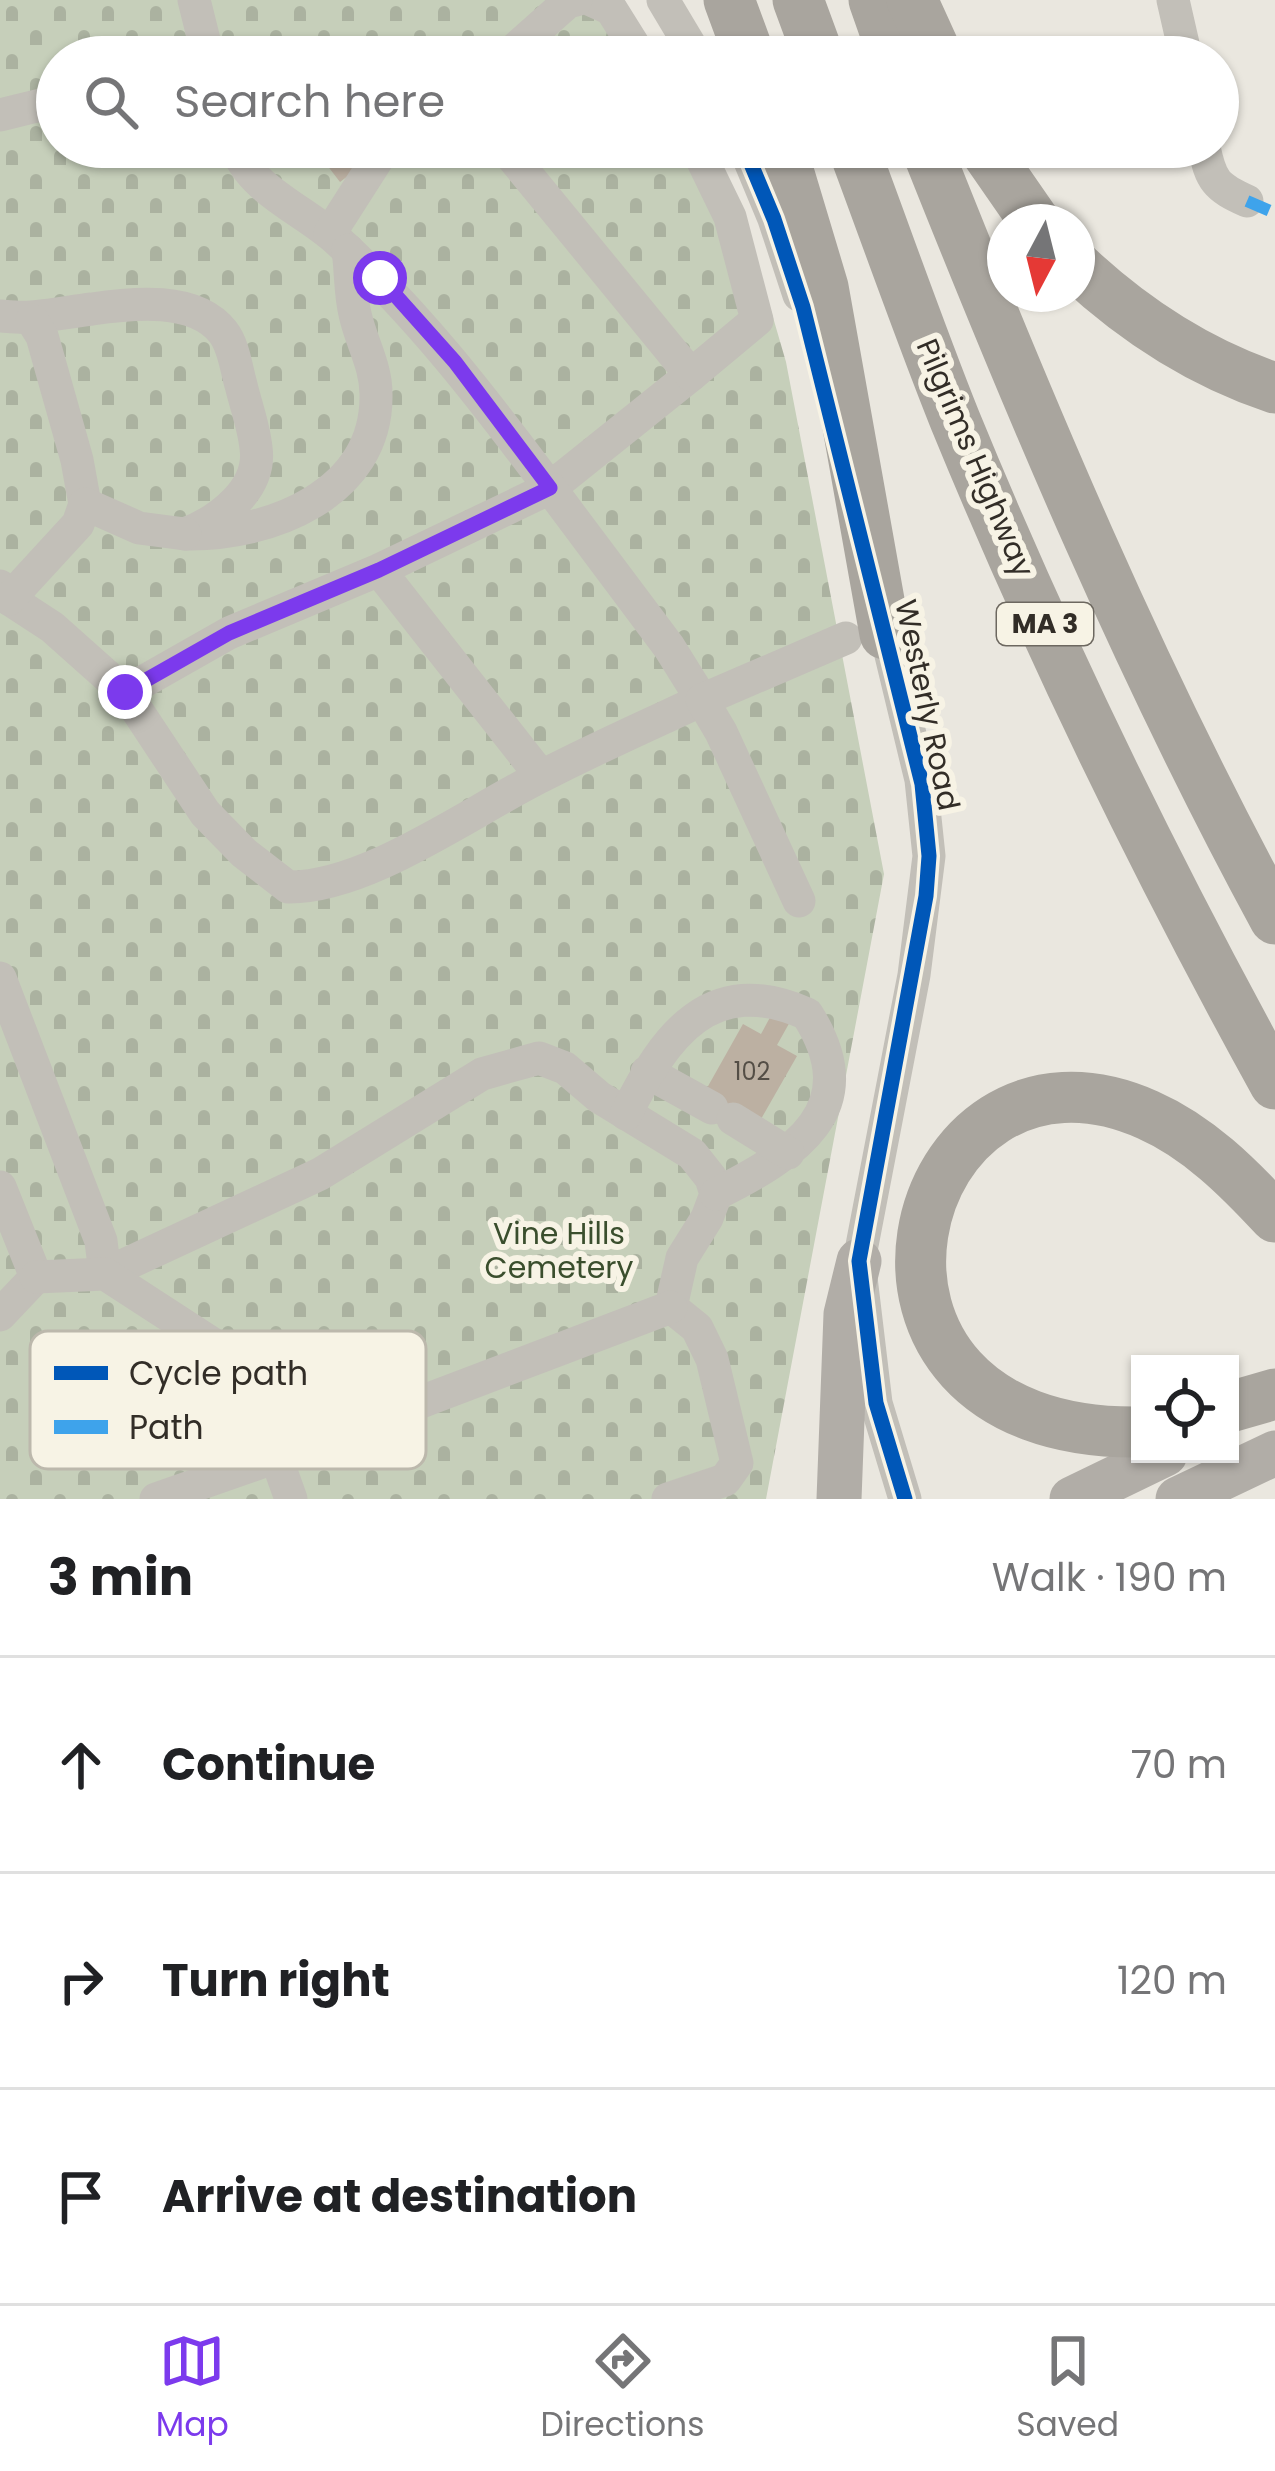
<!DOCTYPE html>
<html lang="en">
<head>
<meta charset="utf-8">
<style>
  :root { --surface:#fff; --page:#f2f2f2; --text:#202124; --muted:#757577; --line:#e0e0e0; --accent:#7c3aed }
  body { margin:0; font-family:Poppins,sans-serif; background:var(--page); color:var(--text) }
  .controls { position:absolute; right:36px; bottom:36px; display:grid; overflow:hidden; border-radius:0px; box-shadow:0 3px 9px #0004 }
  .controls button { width:108px; height:108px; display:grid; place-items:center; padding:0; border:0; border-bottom:3px solid var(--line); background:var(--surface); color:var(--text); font:60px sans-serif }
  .compass { position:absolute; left:987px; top:204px; width:108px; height:108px; border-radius:50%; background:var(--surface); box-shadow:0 3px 9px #0004; rotate:187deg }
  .stop { position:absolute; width:36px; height:36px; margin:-27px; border:9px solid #7c3aed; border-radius:50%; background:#fff }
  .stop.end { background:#7c3aed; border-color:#fff; box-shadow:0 3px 12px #0008 }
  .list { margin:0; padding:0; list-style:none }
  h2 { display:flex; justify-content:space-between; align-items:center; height:156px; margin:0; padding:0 48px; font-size:51px }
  h2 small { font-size:39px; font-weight:400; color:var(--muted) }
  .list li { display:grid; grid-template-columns:78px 1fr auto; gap:36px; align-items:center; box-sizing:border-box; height:216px; padding:0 48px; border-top:3px solid var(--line) }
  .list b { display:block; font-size:45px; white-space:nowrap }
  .list em { font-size:39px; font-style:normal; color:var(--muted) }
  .icon { flex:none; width:66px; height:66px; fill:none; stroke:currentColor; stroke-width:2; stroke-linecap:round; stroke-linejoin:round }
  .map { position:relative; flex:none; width:1275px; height:1499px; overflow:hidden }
  .search { position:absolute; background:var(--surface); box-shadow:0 3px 9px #0004; left:36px; right:36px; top:36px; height:132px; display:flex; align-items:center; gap:30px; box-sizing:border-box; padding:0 42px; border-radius:66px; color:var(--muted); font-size:45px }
  .sheet { height:804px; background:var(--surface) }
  nav { display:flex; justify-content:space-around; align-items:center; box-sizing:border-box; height:168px; border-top:3px solid var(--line); background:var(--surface); font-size:33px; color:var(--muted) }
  nav a { display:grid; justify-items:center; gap:6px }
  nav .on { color:var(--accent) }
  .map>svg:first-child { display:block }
  .cemetery { fill:url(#cemetery-stones) }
  .building { fill:#bcb0a2 }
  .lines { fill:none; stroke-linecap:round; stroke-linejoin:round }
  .minor { stroke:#c2bfb8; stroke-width:33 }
  .major { stroke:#b1ada7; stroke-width:45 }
  .highway { stroke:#a9a59e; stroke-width:51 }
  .quiet { stroke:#3ea3eb; stroke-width:12; stroke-dasharray:24 12; stroke-linecap:butt }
  .cycleway-casing { stroke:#f7f3e5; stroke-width:22 }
  .cycleway { stroke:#0057b8; stroke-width:15 }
  .route { stroke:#7c3aed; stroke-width:15 }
  .labels { text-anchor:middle; stroke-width:12; stroke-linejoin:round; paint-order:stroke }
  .number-label { font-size:24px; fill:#544e46 }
  .shield { fill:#f7f3e5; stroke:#6d6860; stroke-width:3 }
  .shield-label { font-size:27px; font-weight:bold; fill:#322d27 }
  .street-label { font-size:30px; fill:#322d27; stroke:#f7f3e5 }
  .park-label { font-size:30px; fill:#3a4e2d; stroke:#f7f3e5 }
  .key { fill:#f7f3e5; stroke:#bcb8ac; stroke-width:3 }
  .key-label { font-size:33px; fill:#322d27 }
</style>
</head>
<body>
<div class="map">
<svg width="1275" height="1499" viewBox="0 0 1275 1499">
  <defs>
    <pattern id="cemetery-stones" width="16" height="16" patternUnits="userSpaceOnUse" patternTransform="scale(3)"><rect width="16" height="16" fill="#c6cfba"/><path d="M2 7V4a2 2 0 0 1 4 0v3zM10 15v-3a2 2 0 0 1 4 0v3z" fill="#abb2a0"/></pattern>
  </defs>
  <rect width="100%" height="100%" fill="#eae7df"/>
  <path class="cemetery" d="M0 0H619L654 57H57V147H707L761 276 786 362 884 874 766 1499H0Z"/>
  <g class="building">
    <path d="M331 147H354L366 162 340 182 320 156Z"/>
    <path d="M774 1010 791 1020 777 1045 797 1056 761 1119 727 1129 706 1117 707 1088 743 1024 761 1034Z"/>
  </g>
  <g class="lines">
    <g class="minor">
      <path d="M194 0 208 56"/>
      <path d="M591 0 611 9 641 57"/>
      <path d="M663 0 697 57"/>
      <path d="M1173 0 1186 57"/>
      <path d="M506 57 568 2 576 0"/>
      <path d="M0 115 57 101"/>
      <path d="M236 147C250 190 306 211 337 240 419 315 484 400 550 488L691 375"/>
      <path d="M504 147 691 375 757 320 730 217 696 147"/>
      <path d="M744 147 774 219 799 295"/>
      <path d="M1204 147C1211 181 1216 187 1247 201"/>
      <path d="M330 233 385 147"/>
      <path d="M0 316C33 320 59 313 92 309 132 303 195 296 223 332 234 346 236 368 241 385 246 406 254 427 256 448 262 489 219 521 185 534 269 536 378 494 376 394 376 365 361 342 355 314 350 294 351 271 348 250"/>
      <path d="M32 320 42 336 77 460 85 504"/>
      <path d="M379 570 229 633 125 692 205 813 244 853 288 887C367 888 471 811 542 776 594 749 648 725 702 700L669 647 550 488 379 570 541 776"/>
      <path d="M0 586 9 599 52 627 125 692"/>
      <path d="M9 599 78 524 85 504 139 528 185 534"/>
      <path d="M882 618 921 780 929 856 914 975 859 1261 876 1403 905 1499"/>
      <path d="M799 901 721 732 702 700 846 638"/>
      <path d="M0 978 101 1241 105 1274 320 1174 482 1074 539 1058 565 1068 599 1097 692 1154 711 1178 716 1194 707 1218 682 1258 671 1307 697 1328 712 1359 737 1463 725 1480 668 1499"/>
      <path d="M647 1072 712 1108"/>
      <path d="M626 1114C665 1035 711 971 807 1014 868 1109 794 1155 716 1194"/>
      <path d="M733 1119 788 1153"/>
      <path d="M0 1187 36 1277 0 1315"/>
      <path d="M36 1277 105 1274 216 1346 249 1378 276 1457 671 1307"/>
      <path d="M156 1499 276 1457 291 1499"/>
    </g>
    <g class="major">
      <path d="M839 1499 846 1314 859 1261"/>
      <path d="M1072 1499 1165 1454"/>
      <path d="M1178 1499 1275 1453"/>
    </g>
    <g class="highway">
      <path d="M729 0 750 57"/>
      <path d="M798 0 819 57"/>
      <path d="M874 0 894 57"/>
      <path d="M912 0 938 57"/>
      <path d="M781 147 823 287 885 634"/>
      <path d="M853 147C887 238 919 330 955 420 1048 647 1157 870 1275 1084"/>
      <path d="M926 147C1030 409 1140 671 1275 919"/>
      <path d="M983 147 1035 222"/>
      <path d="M1077 267C1135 321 1200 363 1275 388"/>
      <path d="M1230 1407 1275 1394"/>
      <path d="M1140 1432C795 1437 903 1006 1148 1115 1198 1137 1238 1177 1275 1217"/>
    </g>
    <path class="quiet" d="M1247 201 1275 213"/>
    <g class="cycleway-casing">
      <path id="cycleway" d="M744 147 774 219 803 307 922 784 929 856 926 896 859 1261 876 1403 905 1499"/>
    </g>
    <use href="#cycleway" class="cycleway"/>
  </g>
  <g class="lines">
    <path class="route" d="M125 692 229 633 379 570 550 488 455 362 380 278"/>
  </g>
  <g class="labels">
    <g class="number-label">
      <text x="752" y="1080">102</text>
    </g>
    <rect class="shield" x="997" y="603" width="96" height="42" rx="9"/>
    <g class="shield-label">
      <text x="1045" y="633">MA 3</text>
    </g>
    <g class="street-label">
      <text transform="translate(975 458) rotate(67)" y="10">Pilgrims Highway</text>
      <text transform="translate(927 705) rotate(78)" y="10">Westerly Road</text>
    </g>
    <g class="park-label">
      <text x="559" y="1244">Vine Hills<tspan x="559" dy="34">Cemetery</tspan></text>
    </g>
  </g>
  <rect x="30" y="1331" width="396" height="138" rx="18" class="key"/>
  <rect x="54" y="1366" width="54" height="14" fill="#0057b8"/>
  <rect x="54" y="1420" width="54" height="14" fill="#3ea3eb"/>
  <g class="key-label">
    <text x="129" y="1385">Cycle path</text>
    <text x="129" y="1439">Path</text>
  </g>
</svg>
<div class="controls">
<button><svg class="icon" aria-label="locate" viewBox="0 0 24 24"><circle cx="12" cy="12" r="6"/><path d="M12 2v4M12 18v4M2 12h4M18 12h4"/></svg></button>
</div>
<svg class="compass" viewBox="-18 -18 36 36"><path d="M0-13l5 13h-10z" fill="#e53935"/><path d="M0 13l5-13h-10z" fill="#757577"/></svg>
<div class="stop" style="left:380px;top:278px"></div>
<div class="stop end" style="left:125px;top:692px"></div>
<div class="search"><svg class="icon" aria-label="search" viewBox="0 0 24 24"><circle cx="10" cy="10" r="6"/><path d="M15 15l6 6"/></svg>Search here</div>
</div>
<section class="sheet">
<h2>3 min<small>Walk · 190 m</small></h2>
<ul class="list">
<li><svg class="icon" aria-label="ahead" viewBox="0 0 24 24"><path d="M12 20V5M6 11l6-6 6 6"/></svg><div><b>Continue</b></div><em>70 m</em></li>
<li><svg class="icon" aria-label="right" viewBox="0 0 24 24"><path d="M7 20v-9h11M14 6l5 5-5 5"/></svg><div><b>Turn right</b></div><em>120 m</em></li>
<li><svg class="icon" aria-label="arrive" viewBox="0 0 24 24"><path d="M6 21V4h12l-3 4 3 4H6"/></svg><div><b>Arrive at destination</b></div></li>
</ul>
</section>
<nav>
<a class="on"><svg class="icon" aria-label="map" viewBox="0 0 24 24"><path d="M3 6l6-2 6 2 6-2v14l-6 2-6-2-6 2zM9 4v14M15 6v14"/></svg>Map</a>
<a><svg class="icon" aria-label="directions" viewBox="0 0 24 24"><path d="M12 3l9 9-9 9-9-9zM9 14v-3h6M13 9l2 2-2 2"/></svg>Directions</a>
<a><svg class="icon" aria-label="saved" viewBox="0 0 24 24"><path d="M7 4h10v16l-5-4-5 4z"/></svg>Saved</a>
</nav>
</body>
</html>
